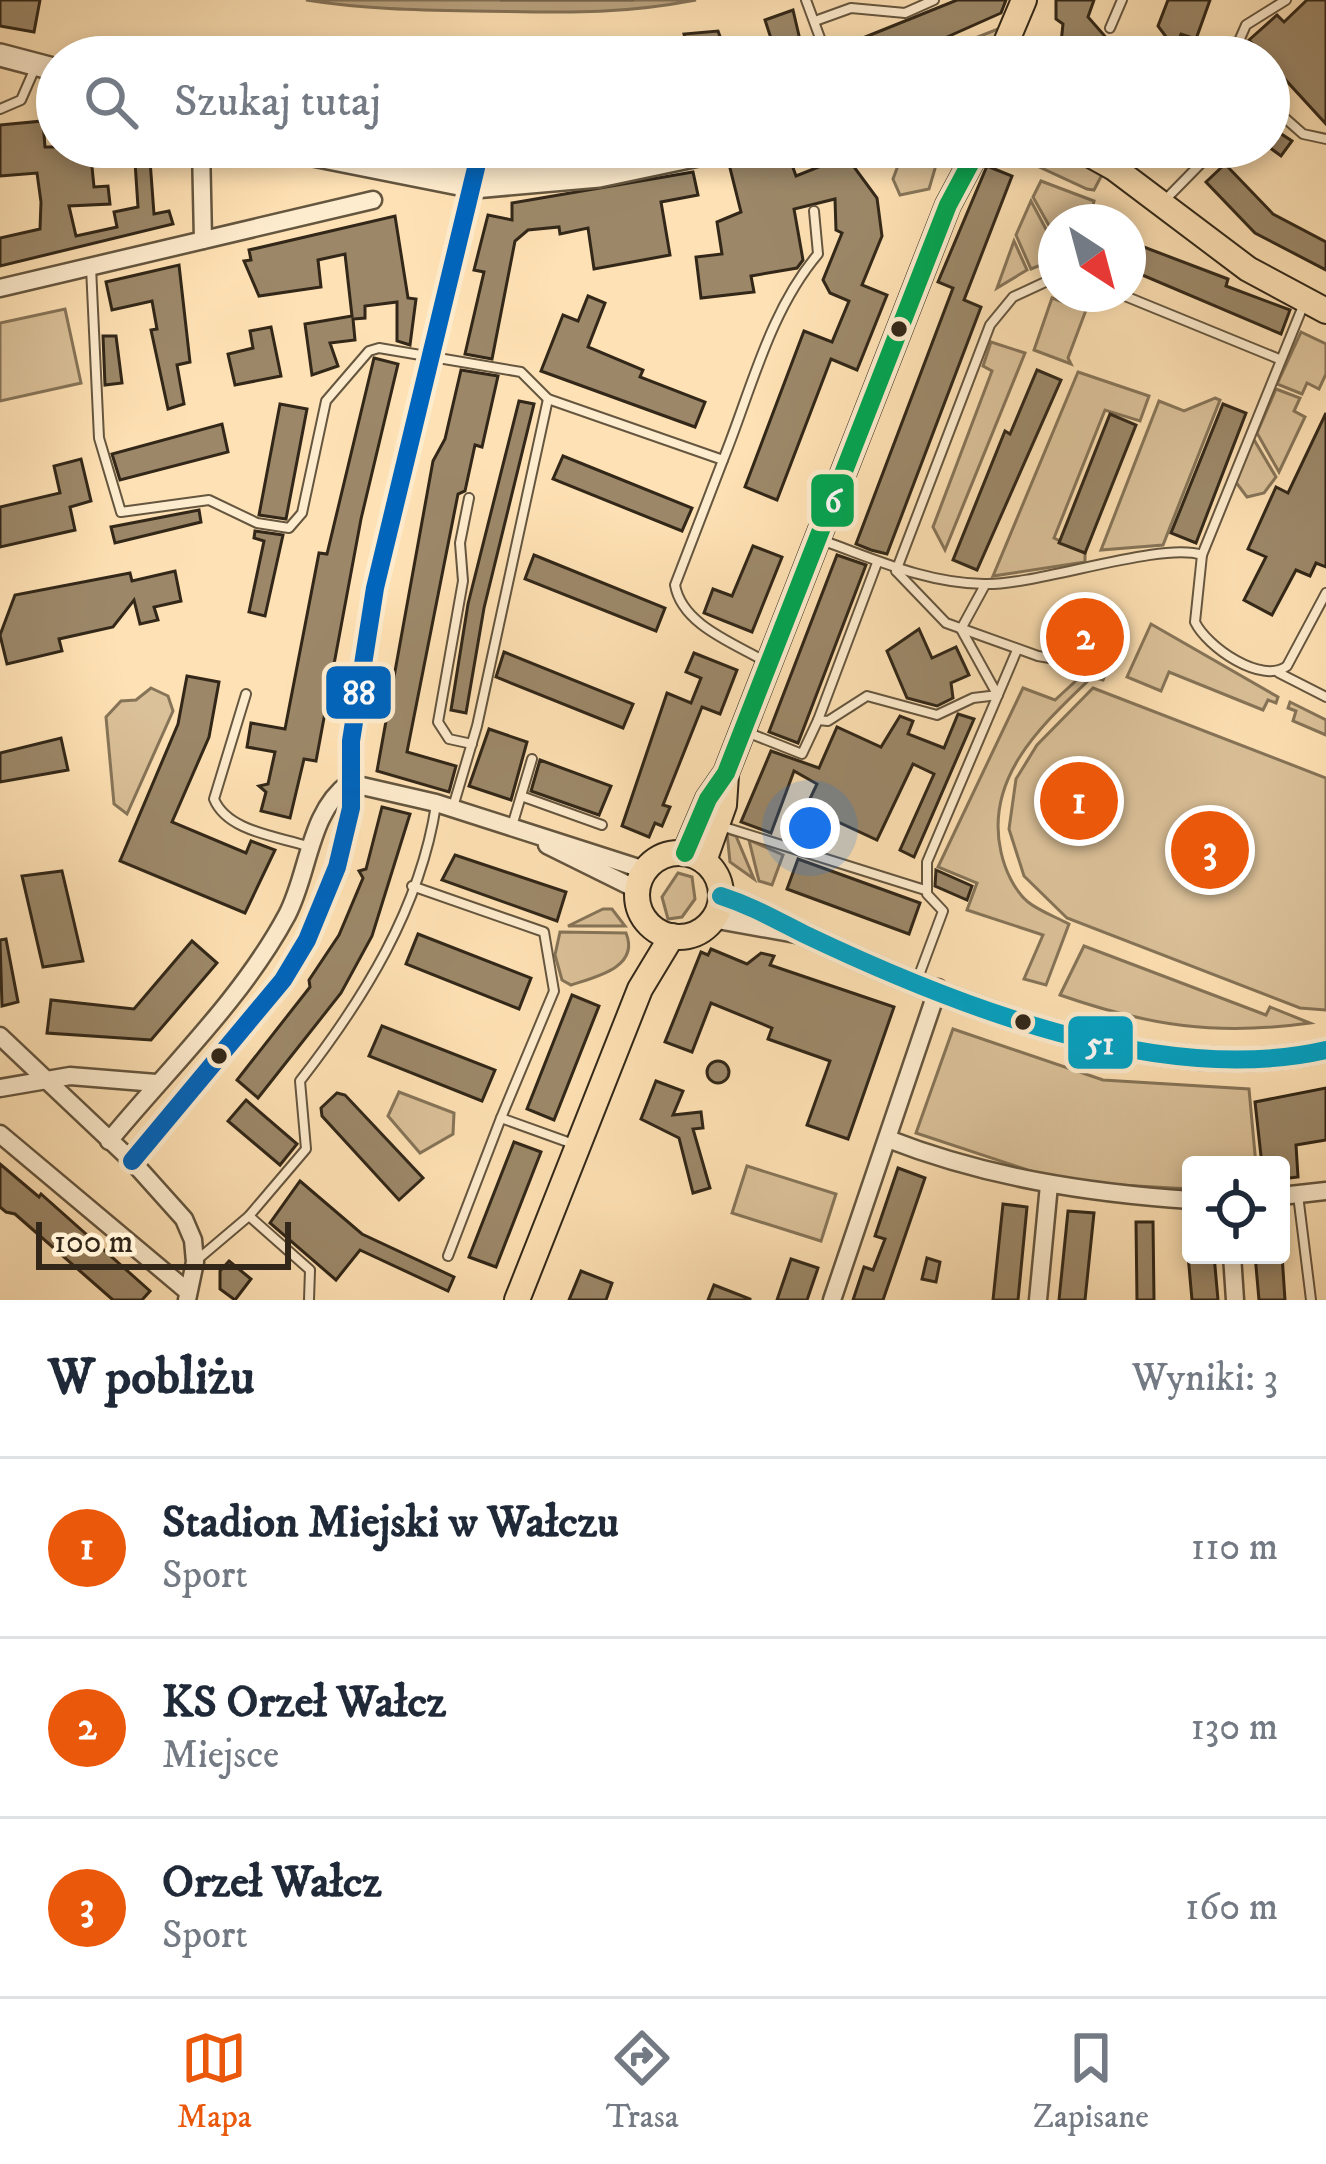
<!DOCTYPE html>
<html lang="pl">
<head>
<meta charset="utf-8">
<style>
  :root { --surface:#fff; --page:#f6f6f7; --text:#1f2937; --muted:#747a83; --line:#e0e1e3; --accent:#ea580c }
  body { margin:0; font-family:"IM FELL DW Pica",serif; background:var(--page); color:var(--text) }
  .controls { position:absolute; right:36px; bottom:36px; display:grid; overflow:hidden; border-radius:12px; box-shadow:0 6px 18px #0003 }
  .controls button { width:108px; height:108px; display:grid; place-items:center; padding:0; border:0; border-bottom:3px solid var(--line); background:var(--surface); color:var(--text); font:60px sans-serif }
  .compass { position:absolute; left:1038px; top:204px; width:108px; height:108px; border-radius:50%; background:var(--surface); box-shadow:0 6px 18px #0003; rotate:144deg }
  .scale { position:absolute; left:36px; bottom:30px; width:255px; box-sizing:border-box; padding-left:12px; border:6px solid #322718; border-top:0; font-size:33px; line-height:42px; white-space:nowrap; color:#322718; -webkit-text-stroke:9px #feecce; paint-order:stroke }
  .you { position:absolute; left:810px; top:828px; width:42px; height:42px; margin:-30px; border:9px solid #fff; border-radius:50%; background:#1a73e8; box-shadow:0 0 0 18px #1a73e833 }
  .badge { display:grid; place-items:center; width:78px; height:78px; border-radius:50%; background:var(--accent); color:#fff; font-size:39px; font-weight:700 }
  .pin { position:absolute; translate:-50% -50%; border:6px solid #fff; box-shadow:0 3px 12px #0006 }
  .list { margin:0; padding:0; list-style:none }
  h2 { display:flex; justify-content:space-between; align-items:center; height:156px; margin:0; padding:0 48px; font-size:51px }
  h2 small { font-size:39px; font-weight:400; color:var(--muted) }
  .list li { display:grid; grid-template-columns:78px 1fr auto; gap:36px; align-items:center; box-sizing:border-box; height:180px; padding:0 48px; border-top:3px solid var(--line) }
  .list b { display:block; font-size:45px; white-space:nowrap }
  .list p { margin:0; font-size:39px; white-space:nowrap; color:var(--muted) }
  .list em { font-size:39px; font-style:normal; color:var(--muted) }
  .icon { flex:none; width:66px; height:66px; fill:none; stroke:currentColor; stroke-width:2; stroke-linecap:round; stroke-linejoin:round }
  .map { position:relative; flex:none; width:1326px; height:1300px; overflow:hidden }
  .search { position:absolute; background:var(--surface); box-shadow:0 6px 18px #0003; left:36px; right:36px; top:36px; height:132px; display:flex; align-items:center; gap:30px; box-sizing:border-box; padding:0 42px; border-radius:66px; color:var(--muted); font-size:45px }
  .sheet { height:696px; background:var(--surface) }
  nav { display:flex; justify-content:space-around; align-items:center; box-sizing:border-box; height:168px; border-top:3px solid var(--line); background:var(--surface); font-size:33px; color:var(--muted) }
  nav a { display:grid; justify-items:center; gap:6px }
  nav .on { color:var(--accent) }
  .map>svg:first-child { display:block }
  .green { fill:#dbc199; stroke:#867458; stroke-width:3 }
  .water { fill:#b9a27f; stroke:#837156; stroke-width:3 }
  .lines { fill:none; stroke-linecap:round; stroke-linejoin:round }
  .shore { stroke:#76644c; stroke-width:3 }
  .building { fill:#9c8869; stroke:#322718; stroke-width:3 }
  .service-casing { stroke:#65563f; stroke-width:12 }
  .minor-casing { stroke:#65563f; stroke-width:21 }
  .tertiary-casing { stroke:#65563f; stroke-width:26 }
  .primary-casing { stroke:#322718; stroke-width:28 }
  .service { stroke:#feecce; stroke-width:8 }
  .minor { stroke:#feecce; stroke-width:16 }
  .tertiary { stroke:#feecce; stroke-width:21 }
  .primary { stroke:#fee1b4; stroke-width:24 }
  .bus-1-casing { stroke:#feecce; stroke-width:27 }
  .bus-2-casing { stroke:#feecce; stroke-width:27 }
  .bus-3-casing { stroke:#feecce; stroke-width:27 }
  .bus-1 { stroke:#00a651; stroke-width:18 }
  .bus-2 { stroke:#02a2c5; stroke-width:18 }
  .bus-3 { stroke:#0065bd; stroke-width:18 }
  .bus-dot { fill:#322718; stroke:#feecce; stroke-width:4.5 }
  .line-badge { stroke:#feecce; stroke-width:4.5 }
  .badge-label { font-size:33px; text-anchor:middle; font-weight:bold; fill:#fff }
</style>
</head>
<body>
<div class="map">
<svg width="1326" height="1300" viewBox="0 0 1326 1300">
  <rect width="100%" height="100%" fill="#fee1b4"/>
  <filter id="stains"><feTurbulence type="fractalNoise" baseFrequency=".00167" numOctaves="4"/><feColorMatrix values="0 0 0 0 .2 0 0 0 0 .09 0 0 0 0 .02 0 0 0 .5 -.17"/></filter>
  <radialGradient id="worn" r=".72"><stop offset=".6" stop-color="#630" stop-opacity="0"/><stop offset="1" stop-color="#630" stop-opacity=".3"/></radialGradient>
  <g class="green">
    <path d="M998 29 997 43 976 57H927Z"/>
    <path d="M905 147H934L939 155 929 189 900 195 893 179Z"/>
    <path d="M1013 147H1060L1105 169 1094 190 1087 189 1037 166 989 158Z"/>
    <path d="M1041 181 1094 201 1089 222H1056V238L1033 197Z"/>
    <path d="M1031 201 1056 248 1053 260 1031 269 1016 235Z"/>
    <path d="M1014 241 1027 270 997 288Z"/>
    <path d="M1052 298 1086 310 1068 358 1071 364 1034 350Z"/>
    <path d="M65 309 81 383 0 401V323Z"/>
    <path d="M1301 332 1326 344V374L1319 389 1307 383 1302 394 1277 384Z"/>
    <path d="M991 342 1025 353 945 550 933 527 992 371 983 366Z"/>
    <path d="M1078 372 1149 396 1140 421 1105 410 1054 538 1085 553V562L993 576Z"/>
    <path d="M1276 389 1300 398 1294 411 1305 417 1279 472 1257 433Z"/>
    <path d="M1215 398 1220 400 1163 545 1101 550 1159 401 1184 411Z"/>
    <path d="M1253 438 1276 477 1264 493 1247 497 1235 481Z"/>
    <path d="M1151 624 1278 697 1276 703 1268 700 1263 710 1169 672 1161 691 1127 677Z"/>
    <path d="M1091 667 1106 673 1103 680 1092 677C1042 725 984 777 1001 852 1005 870 1014 890 1028 902 1039 911 1056 917 1069 924L1046 985 1024 979 1043 935 967 910 977 883 938 867 1023 688 1055 700Z"/>
    <path d="M151 688 168 696 173 711 127 814 114 804 106 717 121 701 136 700Z"/>
    <path d="M1093 688 1326 778V1010L1300 1008 1067 918 1024 876 1009 829 1016 779 1037 745Z"/>
    <path d="M1290 702 1326 720V735L1293 721 1296 711 1288 708Z"/>
    <path d="M727 833 736 836 754 879 730 862Z"/>
    <path d="M749 840 783 855 772 885 759 881Z"/>
    <path d="M678 873 692 877 695 899 682 917 668 919 662 897Z"/>
    <path d="M603 909H612L625 926H568Z"/>
    <path d="M560 932 626 933C640 967 596 977 571 985L562 980 555 955Z"/>
    <path d="M1084 946 1266 1015 1270 1007 1310 1023C1217 1036 1149 1026 1060 995Z"/>
    <path d="M953 1029 1103 1080 1249 1089 1256 1165H1191V1189L1064 1182 916 1133Z"/>
    <path d="M399 1092 454 1113 453 1134 420 1153 388 1116Z"/>
    <path d="M747 1166 836 1194 821 1241 732 1213Z"/>
  </g>
  <path class="water" d="M306 0H696C612 16 557 12 473 11 415 10 363 9 306 0Z"/>
  <g class="lines">
    <path class="shore" d="M501 0H633"/>
  </g>
  <g class="building">
    <path d="M0 0H40L34 32 0 26Z"/>
    <path d="M957 0H1006L1001 13 902 57H835L833 50Z"/>
    <path d="M1056 0H1094L1088 17 1110 42 1104 57H1077L1061 43 1063 24 1056 19Z"/>
    <path d="M1168 0H1210L1196 39 1181 34 1175 49 1158 26Z"/>
    <path d="M1307 0H1326V124L1249 40 1277 15 1284 22Z"/>
    <path d="M793 10 804 57H777L765 20Z"/>
    <path d="M718 31 722 42 689 52 684 34Z"/>
    <path d="M43 121 45 147H90L94 187 108 186 110 204 69 206 76 236 117 227 114 212 138 207 134 147H149L154 214 169 211 173 224 0 266V238L40 229 41 202 37 173 0 176V125Z"/>
    <path d="M1269 126 1292 141 1281 156 1269 147Z"/>
    <path d="M786 148 796 176 846 156 877 198 882 236 862 285 887 295 857 370 831 359 777 500 745 487 804 331 832 342 849 301 830 293 823 280 842 233 836 230 835 199 794 209 803 260 797 268 751 276 754 292 701 298 696 257 722 254 717 222 741 212 729 164Z"/>
    <path d="M1225 164 1273 214 1326 242V270L1255 233 1206 182Z"/>
    <path d="M987 166 1012 176 964 300 981 307 887 554 871 550 856 544 953 288 938 282Z"/>
    <path d="M693 172 698 195 661 202 670 255 594 269 588 228 560 234 559 227 528 230 515 241 492 359 465 354 484 272 474 270 488 215 512 220V203Z"/>
    <path d="M395 216 408 298 416 299 410 345 397 341V302L365 306V318L353 319 355 340 330 343 338 366 312 375 305 324 352 316 345 254 318 260 321 287 259 296 244 261 251 260 249 250Z"/>
    <path d="M1128 241 1228 279 1226 286 1290 310 1281 334 1128 269Z"/>
    <path d="M179 265 190 362 177 365 184 404 168 409 151 330 157 329 152 301 112 310 106 282Z"/>
    <path d="M588 296 605 303 588 347 643 370 640 377 705 402 695 427 541 371 563 315 578 321Z"/>
    <path d="M271 327 281 376 235 385 228 354 253 348 250 331Z"/>
    <path d="M103 336H116L122 383 105 385Z"/>
    <path d="M374 358 398 364 361 519 316 761 304 759 290 818 261 811 266 792 259 786 268 784 275 752 247 747 251 723 285 729 319 553 327 554Z"/>
    <path d="M461 370 498 376 482 447 475 445 465 491 458 494 407 752 456 766 449 792 377 771 433 461 445 439Z"/>
    <path d="M1037 370 1061 380 977 570 953 560 1005 431 1010 434Z"/>
    <path d="M519 401 534 404 484 608 466 713 451 710 468 604Z"/>
    <path d="M280 404 307 409 286 519 259 515Z"/>
    <path d="M1223 404 1246 413 1196 543 1171 533Z"/>
    <path d="M1326 413V567L1316 563 1310 576 1296 570 1272 615 1244 600 1266 557 1248 549 1276 487 1288 493Z"/>
    <path d="M1110 414 1136 425 1085 553 1059 543Z"/>
    <path d="M222 424 228 452 120 480 112 454Z"/>
    <path d="M563 456 692 508 682 531 553 479Z"/>
    <path d="M81 459 91 501 70 507 75 530 0 547V507L60 493 54 466Z"/>
    <path d="M199 510 201 522 115 543 111 527Z"/>
    <path d="M255 531 283 535 265 616 249 612 264 541 254 538Z"/>
    <path d="M753 546 782 557 752 632 704 613 713 589 732 596Z"/>
    <path d="M534 555 665 608 656 631 525 579Z"/>
    <path d="M837 555 866 565 798 743 769 732Z"/>
    <path d="M175 571 181 601 154 607 158 620 140 624 134 600 113 627 59 639 62 651 7 664 0 635 15 595 130 573 132 581Z"/>
    <path d="M1056 609 1124 636 1113 664 1046 638Z"/>
    <path d="M919 629 932 658 956 647 969 675 951 683 953 698 937 706 907 698 887 651Z"/>
    <path d="M504 652 633 704 623 728 496 677Z"/>
    <path d="M694 653 737 670 720 714 702 707 663 805 670 807 662 826 655 823 649 837 622 826 667 693 691 703 701 678 686 672Z"/>
    <path d="M187 676 219 682 209 737 172 822 246 853 251 841 275 850 245 913 120 861 178 724Z"/>
    <path d="M958 714 974 719 914 857 900 850 934 774 913 764 877 840 806 807 817 784 794 771 771 833 741 822 771 751 819 768 837 727 881 747 900 716 913 721 908 734 944 748Z"/>
    <path d="M489 729 527 742 511 800 469 786Z"/>
    <path d="M61 738 68 770 0 782V753Z"/>
    <path d="M540 760 611 786 599 815 531 791Z"/>
    <path d="M382 807 410 814 372 936 341 993 258 1098 237 1080 310 987 309 980 339 935 363 878 359 871 366 869Z"/>
    <path d="M455 855 566 892 557 921 442 880Z"/>
    <path d="M798 859 920 903 909 934 787 889Z"/>
    <path d="M936 870 972 886 967 900 935 886Z"/>
    <path d="M62 871 83 961 43 967 22 876Z"/>
    <path d="M418 934 531 978 519 1009 406 964Z"/>
    <path d="M6 939 18 1002 2 1006 0 940Z"/>
    <path d="M192 941 217 963 151 1040 47 1033 51 1000 134 1009Z"/>
    <path d="M711 949 747 964 761 953 774 956 770 965 894 1007 848 1139 807 1125 830 1061 768 1039 772 1028 711 1003 692 1052 665 1042 701 952 708 955Z"/>
    <path d="M572 995 599 1006 554 1120 527 1109Z"/>
    <path d="M382 1026 495 1070 482 1101 369 1056Z"/>
    <circle cx="718" cy="1072" r="11"/>
    <path d="M656 1081 683 1091 673 1115 701 1112 703 1128 693 1129 710 1188 693 1193 679 1138 641 1119Z"/>
    <path d="M1326 1088V1140L1296 1145 1298 1177 1281 1179V1165H1262L1255 1102Z"/>
    <path d="M337 1093 345 1095 423 1178 399 1200 322 1116 321 1108Z"/>
    <path d="M246 1100 297 1144 280 1165 228 1121Z"/>
    <path d="M514 1142 541 1152 496 1267 469 1257Z"/>
    <path d="M0 1164 39 1197 41 1194 150 1291 142 1300H113L15 1214 6 1212 0 1207Z"/>
    <path d="M898 1168 925 1178 883 1300H853L864 1267 873 1270 885 1239 875 1236Z"/>
    <path d="M300 1181 362 1234 454 1277 448 1291 360 1250 336 1280 270 1223Z"/>
    <path d="M1003 1204 1027 1207 1018 1300H993Z"/>
    <path d="M1068 1211 1094 1213 1085 1300H1059Z"/>
    <path d="M1136 1222H1153L1154 1300H1137Z"/>
    <path d="M1188 1255H1214L1218 1300H1192Z"/>
    <path d="M1255 1255H1282L1285 1300H1259Z"/>
    <path d="M927 1258 940 1262 936 1282 922 1279Z"/>
    <path d="M791 1259 818 1268 807 1300H777Z"/>
    <path d="M229 1261 251 1279 235 1300 220 1289V1271Z"/>
    <path d="M581 1271 612 1283 606 1300H569Z"/>
    <path d="M714 1285 750 1299V1300H708Z"/>
  </g>
  <g class="lines">
    <g class="service-casing">
      <g id="service">
        <path d="M806 0 827 57"/>
        <path d="M815 21 851 8 905 13 934 0"/>
        <path d="M1110 28 1122 0"/>
        <path d="M1232 57 1246 25 1286 0"/>
        <path d="M1269 104 1303 134 1326 139"/>
        <path d="M0 109 21 100 35 68"/>
        <path d="M1166 199 1217 147"/>
        <path d="M91 267 99 438 121 512 209 500 257 523 289 528 302 513 326 401 369 351 379 348 521 372 548 399 723 460 675 585C682 625 734 643 766 662"/>
        <path d="M1120 294 1279 359"/>
        <path d="M1303 306 1202 555 1195 622C1207 647 1262 685 1287 666L1326 593"/>
        <path d="M723 460C751 391 769 312 818 254L814 211"/>
        <path d="M469 498 460 543 463 581 438 722 449 739 472 744"/>
        <path d="M824 541C877 560 926 583 984 584 1036 586 1160 541 1202 555"/>
        <path d="M877 563 818 720 828 721 867 696 937 715 973 698 998 695"/>
        <path d="M896 571 990 325 1013 297 1056 277"/>
        <path d="M897 572 946 623 1038 656 1084 664"/>
        <path d="M961 629 997 694"/>
        <path d="M961 629 985 585"/>
        <path d="M1279 673 1326 697"/>
        <path d="M246 694 214 799C227 831 276 836 307 846"/>
        <path d="M749 733 802 754 818 720"/>
        <path d="M521 796 602 825"/>
        <path d="M453 807 477 726 548 399"/>
        <path d="M512 826 532 759"/>
        <path d="M724 827 925 890"/>
        <path d="M412 886 544 932 554 991 501 1118"/>
        <path d="M918 978 943 911 927 894V862L1017 650"/>
        <path d="M1298 1195 1311 1300"/>
        <path d="M249 1216 310 1270 309 1300"/>
        <path d="M448 1256 501 1118 576 1145"/>
        <path d="M197 1260 249 1216 306 1149 300 1081C363 1000 420 909 436 805"/>
      </g>
    </g>
    <g class="minor-casing">
      <g id="minor">
        <path d="M201 147 203 240"/>
        <path d="M0 288 373 200"/>
        <path d="M349 783 436 803 645 870"/>
        <path d="M547 845 638 890"/>
        <path d="M0 1036 132 1161 184 1219 193 1240 195 1262 187 1300"/>
        <path d="M0 1088 70 1076 156 1083"/>
        <path d="M0 1134 186 1290"/>
        <path d="M888 1139C985 1177 1087 1193 1191 1200"/>
        <path d="M109 1141C169 1068 242 999 287 915 309 873 309 812 349 783"/>
        <path d="M132 1161 283 980 307 940 337 867 351 808V741L375 588 475 175"/>
        <path d="M1281 1196 1326 1191"/>
        <path d="M1232 1255 1235 1300"/>
        <path d="M832 1300 938 988"/>
        <path d="M1038 1300 1049 1185"/>
      </g>
    </g>
    <g class="tertiary-casing">
      <g id="tertiary">
        <path d="M0 55 57 70"/>
        <path d="M273 147 474 187 599 176 736 147"/>
        <path d="M347 147 476 168 573 165"/>
        <path d="M721 896C752 906 776 920 804 934 953 1005 1161 1088 1326 1050"/>
        <path d="M715 917 799 932"/>
      </g>
    </g>
    <g class="primary-casing">
      <g id="primary">
        <path d="M1000 57 1024 0"/>
        <path d="M1076 147 1114 168 1248 269 1326 311"/>
        <path d="M685 853 708 799 726 773 948 205 979 147"/>
        <circle cx="679" cy="895" r="42"/>
        <path d="M704 861 724 805 726 775"/>
        <path d="M517 1300 640 989 672 936"/>
      </g>
    </g>
    <use href="#service" class="service"/>
    <use href="#minor" class="minor"/>
    <use href="#tertiary" class="tertiary"/>
    <use href="#primary" class="primary"/>
    <g class="bus-1-casing">
      <path id="bus-1" d="M685 853 708 799 726 773 948 205 979 147"/>
    </g>
    <g class="bus-2-casing">
      <path id="bus-2" d="M721 896C752 906 776 920 804 934 953 1005 1161 1088 1326 1050"/>
    </g>
    <g class="bus-3-casing">
      <path id="bus-3" d="M132 1161 283 980 307 940 337 867 351 808V741L375 588 476 168"/>
    </g>
    <use href="#bus-1" class="bus-1"/>
    <use href="#bus-2" class="bus-2"/>
    <use href="#bus-3" class="bus-3"/>
  </g>
  <g class="bus-dot">
    <circle cx="899" cy="329" r="10"/>
    <circle cx="1023" cy="1022" r="10"/>
    <circle cx="219" cy="1056" r="10"/>
  </g>
  <g class="line-badge">
    <rect x="809" y="472" width="47" height="57" rx="12" fill="#00a651"/>
    <rect x="324" y="664" width="69" height="57" rx="12" fill="#0065bd"/>
    <rect x="1066" y="1014" width="69" height="57" rx="12" fill="#02a2c5"/>
  </g>
  <g class="badge-label">
    <text x="833" y="512">6</text>
    <text x="359" y="704">88</text>
    <text x="1100" y="1054">51</text>
  </g>
  <rect width="100%" height="100%" filter="url(#stains)"/>
  <rect width="100%" height="100%" fill="url(#worn)"/>
</svg>
<div class="controls">
<button><svg class="icon" aria-label="locate" viewBox="0 0 24 24"><circle cx="12" cy="12" r="6"/><path d="M12 2v4M12 18v4M2 12h4M18 12h4"/></svg></button>
</div>
<svg class="compass" viewBox="-18 -18 36 36"><path d="M0-13l5 13h-10z" fill="#e53935"/><path d="M0 13l5-13h-10z" fill="#747a83"/></svg>
<div class="scale">100 m</div>
<div class="you"></div>
<div class="pin badge" style="left:1079px;top:801px">1</div>
<div class="pin badge" style="left:1085px;top:637px">2</div>
<div class="pin badge" style="left:1210px;top:850px">3</div>
<div class="search"><svg class="icon" aria-label="search" viewBox="0 0 24 24"><circle cx="10" cy="10" r="6"/><path d="M15 15l6 6"/></svg>Szukaj tutaj</div>
</div>
<section class="sheet">
<h2>W pobliżu<small>Wyniki: 3</small></h2>
<ul class="list">
<li><span class="badge">1</span><div><b>Stadion Miejski w Wałczu</b><p>Sport</p></div><em>110 m</em></li>
<li><span class="badge">2</span><div><b>KS Orzeł Wałcz</b><p>Miejsce</p></div><em>130 m</em></li>
<li><span class="badge">3</span><div><b>Orzeł Wałcz</b><p>Sport</p></div><em>160 m</em></li>
</ul>
</section>
<nav>
<a class="on"><svg class="icon" aria-label="map" viewBox="0 0 24 24"><path d="M3 6l6-2 6 2 6-2v14l-6 2-6-2-6 2zM9 4v14M15 6v14"/></svg>Mapa</a>
<a><svg class="icon" aria-label="directions" viewBox="0 0 24 24"><path d="M12 3l9 9-9 9-9-9zM9 14v-3h6M13 9l2 2-2 2"/></svg>Trasa</a>
<a><svg class="icon" aria-label="saved" viewBox="0 0 24 24"><path d="M7 4h10v16l-5-4-5 4z"/></svg>Zapisane</a>
</nav>
</body>
</html>
